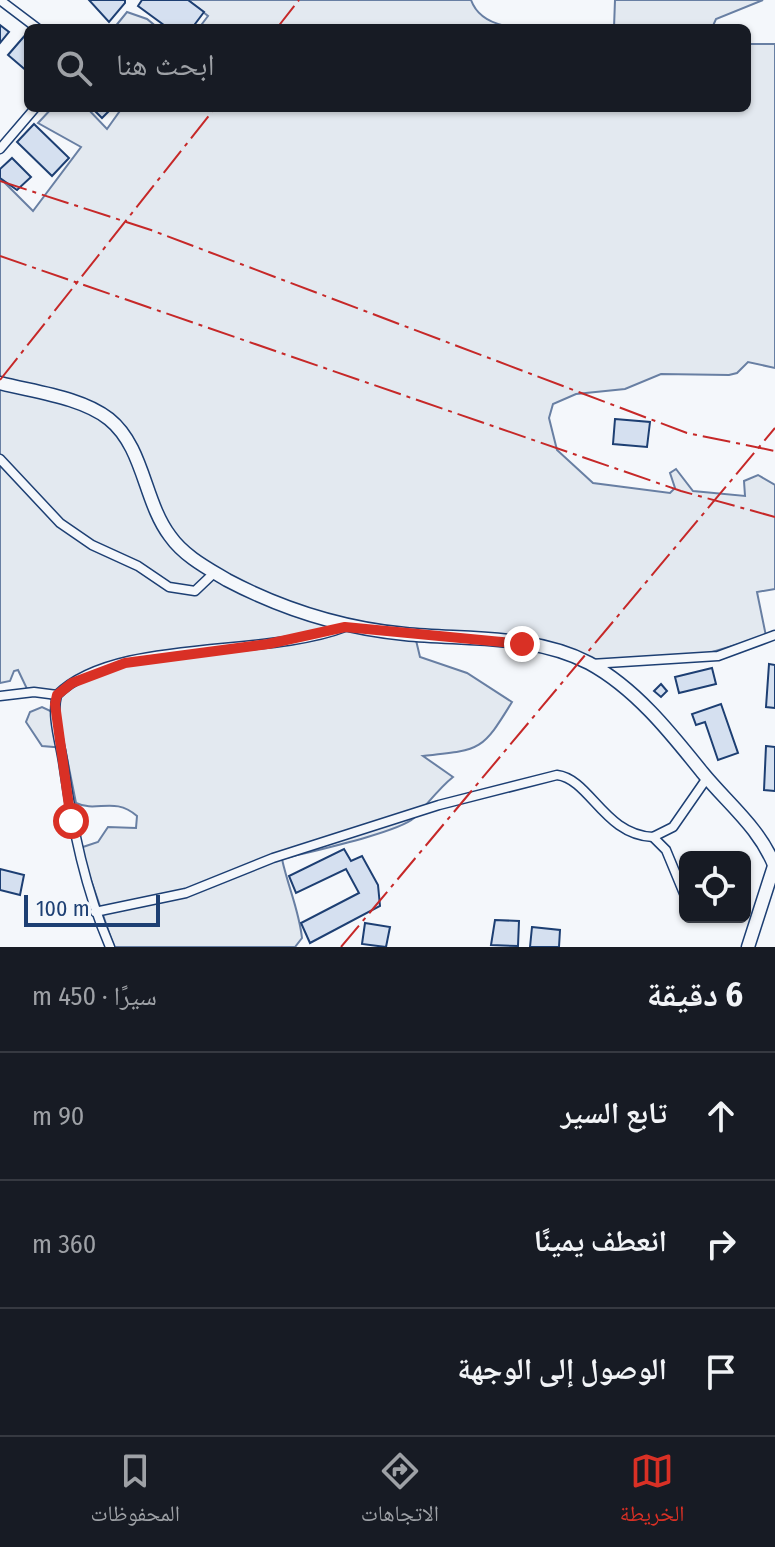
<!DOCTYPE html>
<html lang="ar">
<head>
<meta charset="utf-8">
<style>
  :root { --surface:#171b24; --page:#242831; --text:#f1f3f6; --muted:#9ea1a6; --line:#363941; --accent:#d93025 }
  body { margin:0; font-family:"Fira Sans Condensed","Noto Naskh Arabic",sans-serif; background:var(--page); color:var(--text); direction:rtl }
  .controls { position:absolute; right:24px; bottom:24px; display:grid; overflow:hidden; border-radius:12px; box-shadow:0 2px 6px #0004 }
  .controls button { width:72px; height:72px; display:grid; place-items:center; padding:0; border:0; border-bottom:2px solid var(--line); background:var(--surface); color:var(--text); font:40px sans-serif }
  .scale { position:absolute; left:24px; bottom:20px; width:136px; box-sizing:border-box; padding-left:8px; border:4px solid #1d3f73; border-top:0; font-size:22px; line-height:28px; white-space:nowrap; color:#1d3f73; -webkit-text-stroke:6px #f4f7fb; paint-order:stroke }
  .stop { position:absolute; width:24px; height:24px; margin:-18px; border:6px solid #d93025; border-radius:50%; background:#fff }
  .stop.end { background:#d93025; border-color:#fff; box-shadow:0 2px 8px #0008 }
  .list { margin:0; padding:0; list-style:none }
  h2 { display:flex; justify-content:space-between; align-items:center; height:104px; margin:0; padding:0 32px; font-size:34px }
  h2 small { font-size:26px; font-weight:400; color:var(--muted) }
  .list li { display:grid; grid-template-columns:52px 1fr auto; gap:24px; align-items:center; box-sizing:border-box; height:128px; padding:0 32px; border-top:2px solid var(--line) }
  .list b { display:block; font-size:30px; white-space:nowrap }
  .list em { font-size:26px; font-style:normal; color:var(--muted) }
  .icon { flex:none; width:44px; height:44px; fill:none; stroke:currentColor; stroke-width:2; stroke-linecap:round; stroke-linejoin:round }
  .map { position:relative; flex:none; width:775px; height:947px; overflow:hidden; direction:ltr }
  .search { position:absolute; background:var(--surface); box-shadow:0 2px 6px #0004; left:24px; right:24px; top:24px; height:88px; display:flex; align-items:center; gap:20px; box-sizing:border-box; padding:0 28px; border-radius:12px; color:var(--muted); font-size:30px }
  .sheet { height:488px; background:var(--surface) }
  nav { display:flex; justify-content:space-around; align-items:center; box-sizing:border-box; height:112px; border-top:2px solid var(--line); background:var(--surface); font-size:22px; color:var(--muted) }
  nav a { display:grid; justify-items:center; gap:4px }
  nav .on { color:var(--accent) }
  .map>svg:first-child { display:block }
  .green { fill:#e3e9f0; stroke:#687fa3; stroke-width:2 }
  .building { fill:#d5e0f0; stroke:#1d3f73; stroke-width:2 }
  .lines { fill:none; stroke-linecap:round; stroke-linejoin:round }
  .street-casing { stroke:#1d3f73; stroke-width:11 }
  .primary-casing { stroke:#1d3f73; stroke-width:15 }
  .street { stroke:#f4f7fb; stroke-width:8 }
  .primary { stroke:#f4f7fb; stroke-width:12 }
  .power { stroke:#c62828; stroke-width:2; stroke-dasharray:28 6 4 6; stroke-linecap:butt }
  .route { stroke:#d93025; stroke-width:10 }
</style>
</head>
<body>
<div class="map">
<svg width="775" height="947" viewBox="0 0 775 947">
  <rect width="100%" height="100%" fill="#f4f7fb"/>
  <g class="green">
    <path d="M188 0H471C484 36 538 27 568 28H199L208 16Z"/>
    <path d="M615 0H763L716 19 712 28H614Z"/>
    <path d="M127 12 147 19 158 28H114Z"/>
    <path d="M747 44H775V368L748 362 737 373 729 375 661 374 625 389 576 394 553 404 549 418 557 450 593 483 670 493 675 488 670 473 676 469 693 491 745 496 744 481 758 475 775 485V589L757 592 766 636 692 658 598 661 564 649 415 636 420 657 467 673 512 702C482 751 481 750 423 756L453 777C438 789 427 805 414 818 397 833 308 852 282 859 288 887 299 910 302 938L295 947H108L113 944 80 848 98 842 108 827 136 828 137 816C114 796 97 813 76 803L65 748 42 746 26 722 30 712 42 707 59 715 58 701 28 691 18 670 14 671 10 681 0 683V178L33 211 81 147 38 123 52 108H87L107 129 122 108H747Z"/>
  </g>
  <g class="building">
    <path d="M89 0H125V3L109 22Z"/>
    <path d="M142 0H188L204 12 192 28H168L138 6Z"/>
    <path d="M0 25 9 32 0 43Z"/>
    <path d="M27 33 28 34V72L8 55Z"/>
    <path d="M92 108H112L102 118Z"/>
    <path d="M34 124 69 158 52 176 17 142Z"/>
    <path d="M12 158 31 177 17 190 0 178V169Z"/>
    <path d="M615 419 650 422 647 447 613 444Z"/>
    <path d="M769 664 775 665V708L766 707Z"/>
    <path d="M712 668 716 684 679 693 675 677Z"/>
    <path d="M661 684 667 691 661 697 654 691Z"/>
    <path d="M721 704 738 753 718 760 705 722 696 725 692 714Z"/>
    <path d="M766 746 775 747V791L764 790Z"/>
    <path d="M344 849 351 861 362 856 378 885 380 906 310 943 301 923 359 893 346 869 296 893 289 876Z"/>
    <path d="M0 869 24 875 20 895 0 890Z"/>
    <path d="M495 920 519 921 518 946 491 945Z"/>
    <path d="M365 923 390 927 386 947 362 944Z"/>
    <path d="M532 927 560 930 559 947H530Z"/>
  </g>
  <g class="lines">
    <g class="street-casing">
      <g id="street">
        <path d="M0 0 37 28"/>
        <path d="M0 149 35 108"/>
        <path d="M0 459 60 523 92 545 138 566 169 587 195 591 215 572"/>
        <path d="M591 664 718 656 775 635"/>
        <path d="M0 696 34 692 57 695"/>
        <path d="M653 837 666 850 685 896"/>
        <path d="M95 912 186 893 273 858 439 805 557 775C590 779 604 835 653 837L673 827 707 778"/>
        <path d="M110 947C85 889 73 830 64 768 61 744 51 718 57 695 115 637 267 658 345 627"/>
      </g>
    </g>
    <g class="primary-casing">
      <g id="primary">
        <path d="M0 383C34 392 81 397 109 419 144 447 144 502 170 536 184 556 207 568 227 580 284 610 342 628 405 634 466 640 533 634 589 663 635 688 670 732 702 772 729 805 759 827 775 867"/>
        <path d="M748 947 774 866"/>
      </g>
    </g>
    <use href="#street" class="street"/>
    <use href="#primary" class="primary"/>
    <g class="power">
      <path d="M277 28 299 0"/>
      <path d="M0 181 151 230 687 433 775 451"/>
      <path d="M0 256 681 491 775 517"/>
      <path d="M0 380 215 108"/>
      <path d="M341 947 775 428"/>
    </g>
  </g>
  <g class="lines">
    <path class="route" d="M71 821 55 704 57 695 72 683 125 663 268 644 345 627 522 644"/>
  </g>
</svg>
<div class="controls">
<button><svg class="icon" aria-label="locate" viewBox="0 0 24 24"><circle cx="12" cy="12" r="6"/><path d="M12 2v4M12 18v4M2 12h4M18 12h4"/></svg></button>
</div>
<div class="scale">100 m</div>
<div class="stop" style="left:71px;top:821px"></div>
<div class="stop end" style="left:522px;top:644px"></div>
<div class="search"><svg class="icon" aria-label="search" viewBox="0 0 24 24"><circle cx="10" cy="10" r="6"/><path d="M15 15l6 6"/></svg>ابحث هنا</div>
</div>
<section class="sheet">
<h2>6 دقيقة<small>سيرًا · 450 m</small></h2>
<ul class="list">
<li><svg class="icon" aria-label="ahead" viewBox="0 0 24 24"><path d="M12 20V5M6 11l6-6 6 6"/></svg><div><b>تابع السير</b></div><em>90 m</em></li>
<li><svg class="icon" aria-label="right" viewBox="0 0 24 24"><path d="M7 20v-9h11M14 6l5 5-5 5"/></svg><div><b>انعطف يمينًا</b></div><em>360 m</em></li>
<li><svg class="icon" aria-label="arrive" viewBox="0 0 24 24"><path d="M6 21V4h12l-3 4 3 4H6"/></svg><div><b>الوصول إلى الوجهة</b></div></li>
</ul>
</section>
<nav>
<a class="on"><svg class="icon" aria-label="map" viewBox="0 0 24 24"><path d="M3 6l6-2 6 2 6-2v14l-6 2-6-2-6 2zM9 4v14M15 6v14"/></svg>الخريطة</a>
<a><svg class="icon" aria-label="directions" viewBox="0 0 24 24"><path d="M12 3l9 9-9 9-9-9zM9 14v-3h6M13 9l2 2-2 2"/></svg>الاتجاهات</a>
<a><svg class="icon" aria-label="saved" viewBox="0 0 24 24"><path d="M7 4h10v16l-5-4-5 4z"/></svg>المحفوظات</a>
</nav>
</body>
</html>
